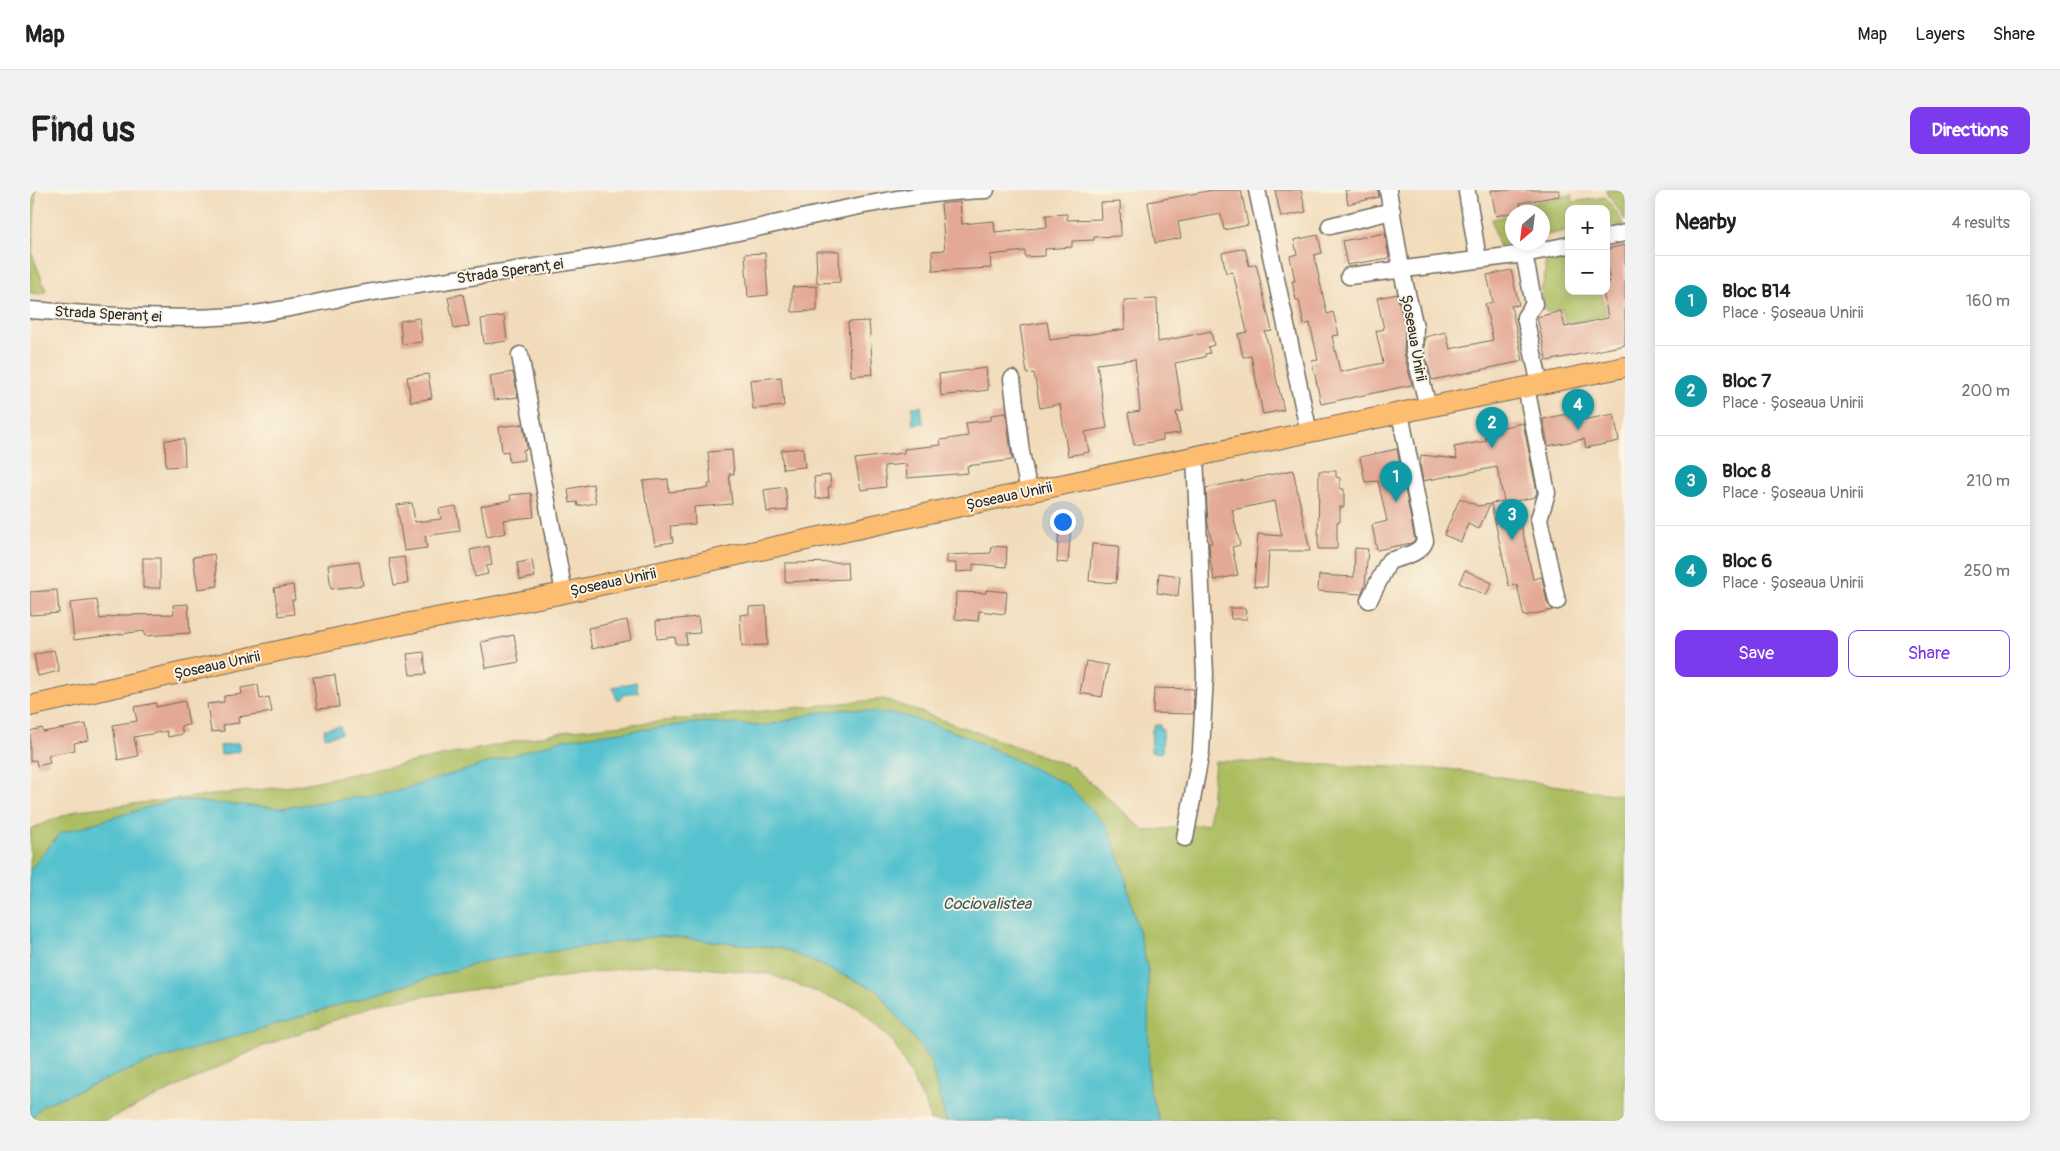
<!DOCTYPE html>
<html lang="en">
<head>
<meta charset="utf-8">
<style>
  :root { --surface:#fff; --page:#f2f2f2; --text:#202124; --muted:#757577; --line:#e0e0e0; --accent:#7c3aed }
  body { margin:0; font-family:Pangolin,sans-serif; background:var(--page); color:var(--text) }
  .controls { position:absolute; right:15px; top:15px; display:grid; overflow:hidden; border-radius:10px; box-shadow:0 2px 12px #0003 }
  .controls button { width:45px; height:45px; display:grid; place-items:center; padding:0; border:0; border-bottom:1px solid var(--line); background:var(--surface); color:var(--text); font:25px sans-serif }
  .compass { position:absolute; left:1475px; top:15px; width:45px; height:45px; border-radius:50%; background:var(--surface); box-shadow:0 2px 12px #0003; rotate:208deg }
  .you { position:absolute; left:1032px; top:331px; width:18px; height:18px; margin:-12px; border:4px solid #fff; border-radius:50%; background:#1a73e8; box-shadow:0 0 0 8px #1a73e833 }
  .badge { display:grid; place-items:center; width:32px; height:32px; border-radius:50%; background:var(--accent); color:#fff; font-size:16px; font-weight:700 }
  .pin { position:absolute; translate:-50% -41px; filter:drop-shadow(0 1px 2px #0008) }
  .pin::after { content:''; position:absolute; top:26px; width:18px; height:15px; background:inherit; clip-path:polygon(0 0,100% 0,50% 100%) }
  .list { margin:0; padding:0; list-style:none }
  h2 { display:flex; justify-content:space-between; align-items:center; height:65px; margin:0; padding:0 20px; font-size:21px }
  h2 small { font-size:16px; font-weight:400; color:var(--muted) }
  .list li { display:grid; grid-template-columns:32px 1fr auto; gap:15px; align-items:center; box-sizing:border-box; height:90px; padding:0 20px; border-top:1px solid var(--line) }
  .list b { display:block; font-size:19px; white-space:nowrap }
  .list p { margin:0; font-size:16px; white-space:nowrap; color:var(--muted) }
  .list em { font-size:16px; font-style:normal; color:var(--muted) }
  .actions { display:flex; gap:10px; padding:15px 20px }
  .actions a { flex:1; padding:11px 0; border:1px solid var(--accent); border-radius:10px; text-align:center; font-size:18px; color:var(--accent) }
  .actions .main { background:var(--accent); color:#fff }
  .map { position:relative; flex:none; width:1595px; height:931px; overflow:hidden; border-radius:10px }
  header { display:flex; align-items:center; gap:30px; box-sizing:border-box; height:70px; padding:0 25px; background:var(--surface); border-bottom:1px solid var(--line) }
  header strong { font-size:24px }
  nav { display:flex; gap:28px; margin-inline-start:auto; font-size:18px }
  .intro { display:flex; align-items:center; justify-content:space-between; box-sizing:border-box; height:120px; padding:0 30px }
  h1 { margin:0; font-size:35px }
  .button { padding:12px 22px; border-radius:10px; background:var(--accent); color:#fff; font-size:18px; font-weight:700 }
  main { display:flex; gap:30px; padding:0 30px }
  aside { flex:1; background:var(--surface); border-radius:10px; box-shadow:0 2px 12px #0003 }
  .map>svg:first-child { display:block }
  .green { fill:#acbd60; stroke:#6c7446 }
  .water { fill:#56c2cf; stroke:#40767d }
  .building { fill:#e3a994 }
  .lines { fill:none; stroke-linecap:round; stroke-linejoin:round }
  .minor-casing { stroke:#70695d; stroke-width:19 }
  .major-casing { stroke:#70695d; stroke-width:22 }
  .minor { stroke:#fff; stroke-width:16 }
  .major { stroke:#fcbd6f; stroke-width:20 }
  .labels { text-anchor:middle; stroke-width:4; stroke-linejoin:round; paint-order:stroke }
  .street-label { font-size:15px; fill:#2b2b2b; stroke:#fcf5e5 }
  .water-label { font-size:16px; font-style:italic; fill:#38585c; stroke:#fcf5e5 }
</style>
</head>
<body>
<header>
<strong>Map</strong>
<nav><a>Map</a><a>Layers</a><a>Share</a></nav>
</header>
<div class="intro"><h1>Find us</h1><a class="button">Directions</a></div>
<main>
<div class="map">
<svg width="1595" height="931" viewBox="0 0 1595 931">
  <rect width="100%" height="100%" fill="#fcf5e5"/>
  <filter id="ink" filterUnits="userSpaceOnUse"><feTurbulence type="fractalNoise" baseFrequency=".02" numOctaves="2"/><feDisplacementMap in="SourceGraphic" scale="10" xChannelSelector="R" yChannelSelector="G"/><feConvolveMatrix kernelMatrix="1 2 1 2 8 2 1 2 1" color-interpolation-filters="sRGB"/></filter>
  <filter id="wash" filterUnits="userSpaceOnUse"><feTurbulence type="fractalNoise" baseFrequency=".0096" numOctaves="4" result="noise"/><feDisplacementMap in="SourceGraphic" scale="20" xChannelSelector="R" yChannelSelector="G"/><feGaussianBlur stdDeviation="1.12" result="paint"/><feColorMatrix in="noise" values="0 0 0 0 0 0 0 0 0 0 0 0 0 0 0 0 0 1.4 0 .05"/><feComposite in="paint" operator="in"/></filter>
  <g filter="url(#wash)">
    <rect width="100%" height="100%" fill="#f1dbba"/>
    <g class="green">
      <path d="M0 0H6L2 64 16 100 13 104 0 103Z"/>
      <path d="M1576 0H1595V30L1576 1Z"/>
      <path d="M1542 5 1543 12 1575 7 1595 35 1576 36V19H1539V40L1513 46 1512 22H1493L1492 15Z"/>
      <path d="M1482 25V52L1468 56 1462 29Z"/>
      <path d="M1539 68V101H1571L1576 125 1536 134 1532 119 1516 122 1511 101 1515 86V73Z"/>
      <path d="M854 509 1043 577 1115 641 1179 634 1185 571 1418 579 1595 606V931H900L898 919 864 853 827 817 739 784 626 774 354 812 231 857 75 931H0V639L48 620 263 596 543 540Z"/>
    </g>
    <g class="water">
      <path d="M891 216 893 233 883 234 882 217Z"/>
      <path d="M606 492 608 502 593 505 590 509 587 510 583 497Z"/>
      <path d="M819 519 876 526 936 546 1038 595 1077 636 1093 678 1118 780 1119 900 1130 931H916L900 870 847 800 751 758 629 746 455 771 114 874 13 915 0 930V680L30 643 143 610 251 618 364 602 535 549 674 532 736 536 785 523Z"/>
      <path d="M1124 535H1130V539L1133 540 1132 563 1121 562 1122 539H1124Z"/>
      <path d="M310 536 311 544 295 547 294 539Z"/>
      <path d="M208 553 210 561 191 565 190 556Z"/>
    </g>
    <g id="blocks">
      <g class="building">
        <path d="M1183 0H1211L1218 35 1194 40 1191 24 1148 32 1151 48 1125 53 1118 12Z"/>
        <path d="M1245 0H1271L1276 22 1251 27Z"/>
        <path d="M1315 0H1348L1349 7 1318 14Z"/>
        <path d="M1461 0H1529V6L1490 13 1491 21 1466 26Z"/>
        <path d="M930 12 932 34 964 31 965 42 1017 37 1016 25 1037 24V30L1071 29 1070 13 1090 12 1091 46 1064 47V50L1042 51V57L1015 59V66L995 67V61L960 65 961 78 903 81 902 61 915 60 911 14Z"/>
        <path d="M1355 43 1359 68 1317 75 1312 51Z"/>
        <path d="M1288 45 1292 63 1284 65 1297 124 1303 122 1309 145 1302 146 1310 182 1353 173 1346 141 1354 139 1347 108 1367 104 1375 138 1374 163 1382 195 1291 214 1282 171 1288 170 1280 133 1274 135 1269 110H1266L1262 91H1265L1260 66 1267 64 1264 50Z"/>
        <path d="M1595 55V155L1517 171 1507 127 1531 121 1535 137 1578 128 1573 101H1576V93L1580 92 1576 72V59Z"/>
        <path d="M1215 58 1219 76 1226 74 1242 141 1235 142 1254 220 1233 224 1221 166 1213 167 1208 144 1217 142 1203 82 1196 83 1192 63Z"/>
        <path d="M786 61H809L810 92 787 93Z"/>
        <path d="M735 63 738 105 718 107 715 64Z"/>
        <path d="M1481 80 1489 115 1481 116 1493 171 1402 190 1394 160 1395 147 1416 142 1420 159 1463 150 1455 114 1463 112 1457 85Z"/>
        <path d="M787 96V121L762 122V97Z"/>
        <path d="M433 104 439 136 424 139 418 107Z"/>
        <path d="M1127 109 1128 152 1181 141 1184 155 1178 157 1180 163 1175 164V167L1145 173 1153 221 1146 222 1150 243 1133 245V250L1104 255 1098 223 1110 221 1105 169 1067 174 1077 238 1055 242 1059 262 1038 266 1030 214 1010 218 1004 183 997 184 990 136 1017 132 1020 150 1095 139 1094 110Z"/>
        <path d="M474 126 477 151 454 154 451 129Z"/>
        <path d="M389 128 392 152 372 154 370 131Z"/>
        <path d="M839 131 843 184 821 186 818 132Z"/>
        <path d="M956 178 958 200 911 206 909 184Z"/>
        <path d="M483 182 488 207 464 210 460 186Z"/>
        <path d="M398 184 402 208 381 212 377 187Z"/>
        <path d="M751 187 754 216 723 219 720 190Z"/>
        <path d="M1551 221 1553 230 1584 224 1589 251 1556 258 1554 249 1518 256 1513 229Z"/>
        <path d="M976 223 982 270 937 276 938 283 877 288 876 274 854 276 856 297 831 300 825 269 874 263V259L911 255 910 250 938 246 936 233 961 230V225Z"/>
        <path d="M1493 233 1507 302 1505 307 1486 311 1503 389 1512 387 1517 413 1523 420 1494 426 1487 395 1479 396 1461 313 1474 311 1467 277 1393 291 1390 274 1391 265 1427 269 1424 257 1456 251 1454 241Z"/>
        <path d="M493 234 497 259 493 260 494 270 479 272 478 261 472 262 469 237Z"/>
        <path d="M154 249 155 276 136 277 135 250Z"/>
        <path d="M773 258 775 277 753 279 751 260Z"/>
        <path d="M1367 259 1385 350 1381 353 1347 360 1342 335 1357 331 1348 291 1335 292 1330 267Z"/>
        <path d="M702 260 704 284H699L702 314 664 317 665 334 640 336 643 352 625 355 617 313H616L613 291 638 289 639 302 679 298 678 294H681L678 262Z"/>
        <path d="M1263 280 1280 361H1239L1237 397 1224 396 1228 344 1252 346 1245 311 1202 320 1210 355 1202 357 1208 385 1184 390 1180 370 1179 353H1182L1178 334 1176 298Z"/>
        <path d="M1289 281H1306V287L1310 288V299H1314V317H1310V332H1307V359H1288Z"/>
        <path d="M800 285 801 297H798L799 307 786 309 784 287Z"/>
        <path d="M563 294 566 313 548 316 547 312 540 313 538 299Z"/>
        <path d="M755 297 758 320 737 322 734 300Z"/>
        <path d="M501 303 504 327 473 330 476 343 457 347 451 316 481 310 480 305Z"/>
        <path d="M1430 308 1448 316 1460 314 1449 339 1438 334 1431 352 1414 345Z"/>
        <path d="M382 313 385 332 411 329 409 319 426 316 430 341 395 346 397 358 374 361 367 315Z"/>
        <path d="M1029 336 1041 337 1038 373 1027 372Z"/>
        <path d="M1062 354 1089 356 1086 393 1059 391Z"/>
        <path d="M459 356 462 375 456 376 458 384 445 387 440 360Z"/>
        <path d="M962 356 977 357 976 377 943 374V381L926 382V373H917V365L961 363Z"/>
        <path d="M1325 358 1338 359 1335 395 1331 404 1288 401 1289 385 1324 387Z"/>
        <path d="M184 364 188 396 168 399 163 367Z"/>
        <path d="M374 367 378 393 364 395 359 369Z"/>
        <rect x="113" y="368" width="17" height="30"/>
        <path d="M502 370 505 387 490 390 487 373Z"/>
        <path d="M329 371 333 395 301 399 298 375Z"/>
        <path d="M817 372 818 389 755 392V373Z"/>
        <path d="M1435 380 1462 393 1456 405 1429 393Z"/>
        <path d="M1129 383 1150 386 1148 406 1127 403Z"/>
        <path d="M263 395 265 410H262L264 424 249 426 244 398Z"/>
        <path d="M27 400 29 423 0 425V402Z"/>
        <path d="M956 400 977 402 975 424 949 421 948 431 925 429 926 402 956 403Z"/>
        <path d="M67 410 70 429 92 425 144 424 143 415 158 414 160 443 115 446 114 441 44 450 40 413Z"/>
        <path d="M736 416 738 455 712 456 710 425 719 424V417Z"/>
        <path d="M1200 418H1215L1217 429H1201Z"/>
        <path d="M668 427 670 443 656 444 657 454H646L645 447 627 449 626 431Z"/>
        <path d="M597 430 601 450 562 459 558 438Z"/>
        <path d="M484 445 489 472 456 478 451 452Z"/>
        <path d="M24 460 29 481 8 486 4 465Z"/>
        <path d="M394 462 396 484 380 485 377 464Z"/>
        <path d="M1056 471 1078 475 1072 507 1050 503Z"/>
        <path d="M305 485 309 517 287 519 283 487Z"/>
        <path d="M228 495 230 509 239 507 242 522 208 527 209 533 193 535 194 541 181 542 177 514 194 512V506L212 504 211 498Z"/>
        <path d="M1124 498 1164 499 1163 524 1123 523Z"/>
        <path d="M155 511 159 535 151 536 153 544 138 547 137 541 104 547 108 566 88 570 83 535 107 531 104 517 126 513V517Z"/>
        <path d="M56 534 59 550 44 553 45 560 18 565 20 573 7 576 6 570 0 571V541L12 538 13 542Z"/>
      </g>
    </g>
  </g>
  <g filter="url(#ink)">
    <use href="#blocks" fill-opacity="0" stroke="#70695d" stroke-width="1"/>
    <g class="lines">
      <g class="minor-casing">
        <g id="minor">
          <path d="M1227 0 1279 243"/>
          <path d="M1358 0 1371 78 1385 137 1384 161 1398 217"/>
          <path d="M1437 2 1448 69"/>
          <path d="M1300 36 1362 21"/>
          <path d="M1576 47 1595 43"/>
          <path d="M1494 64 1504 114 1495 127 1510 195"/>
          <path d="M1319 86 1494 64 1539 55"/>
          <path d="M0 120C68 125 136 131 204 126 249 123 297 109 343 102 453 84 564 70 674 49 766 31 862 3 956 0"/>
          <path d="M490 165 534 403"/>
          <path d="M982 189 991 262 999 302"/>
          <path d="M1496 197 1517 303 1509 329 1527 411"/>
          <path d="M1339 410 1359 371C1371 367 1391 364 1395 351L1370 223"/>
          <path d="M1155 648 1171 561 1175 484 1165 266"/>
        </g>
      </g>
      <g class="major-casing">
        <path id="major" d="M0 516 344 440 534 403 899 323 1398 217 1595 177"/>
      </g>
      <use href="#minor" class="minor"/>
      <use href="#major" class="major"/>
    </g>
  </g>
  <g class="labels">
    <g class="street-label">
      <text transform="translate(480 81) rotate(-8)" y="5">Strada Speranței</text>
      <text transform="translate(78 124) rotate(3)" y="5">Strada Speranței</text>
      <text transform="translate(1384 148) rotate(80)" y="5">Șoseaua Unirii</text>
      <text transform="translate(979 306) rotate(-12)" y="5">Șoseaua Unirii</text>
      <text transform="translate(583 392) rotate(-12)" y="5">Șoseaua Unirii</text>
      <text transform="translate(187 475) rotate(-12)" y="5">Șoseaua Unirii</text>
    </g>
    <g class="water-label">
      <text x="957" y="719">Cociovalistea</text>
    </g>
  </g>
</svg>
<div class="controls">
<button>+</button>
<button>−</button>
</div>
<svg class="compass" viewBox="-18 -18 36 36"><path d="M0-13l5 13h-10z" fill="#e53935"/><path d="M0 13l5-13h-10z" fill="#757577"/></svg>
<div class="you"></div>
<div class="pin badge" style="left:1366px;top:312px;background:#0f9aa8">1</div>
<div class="pin badge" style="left:1462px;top:258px;background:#0f9aa8">2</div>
<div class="pin badge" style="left:1482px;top:350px;background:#0f9aa8">3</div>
<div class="pin badge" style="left:1548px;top:240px;background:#0f9aa8">4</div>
</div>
<aside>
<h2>Nearby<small>4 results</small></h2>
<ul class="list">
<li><span class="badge" style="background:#0f9aa8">1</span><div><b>Bloc B14</b><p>Place · Șoseaua Unirii</p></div><em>160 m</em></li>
<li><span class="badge" style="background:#0f9aa8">2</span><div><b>Bloc 7</b><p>Place · Șoseaua Unirii</p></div><em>200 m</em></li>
<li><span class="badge" style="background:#0f9aa8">3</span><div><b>Bloc 8</b><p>Place · Șoseaua Unirii</p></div><em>210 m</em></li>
<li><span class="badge" style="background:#0f9aa8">4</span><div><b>Bloc 6</b><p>Place · Șoseaua Unirii</p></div><em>250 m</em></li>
</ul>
<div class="actions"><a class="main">Save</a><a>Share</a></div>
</aside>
</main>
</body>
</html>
